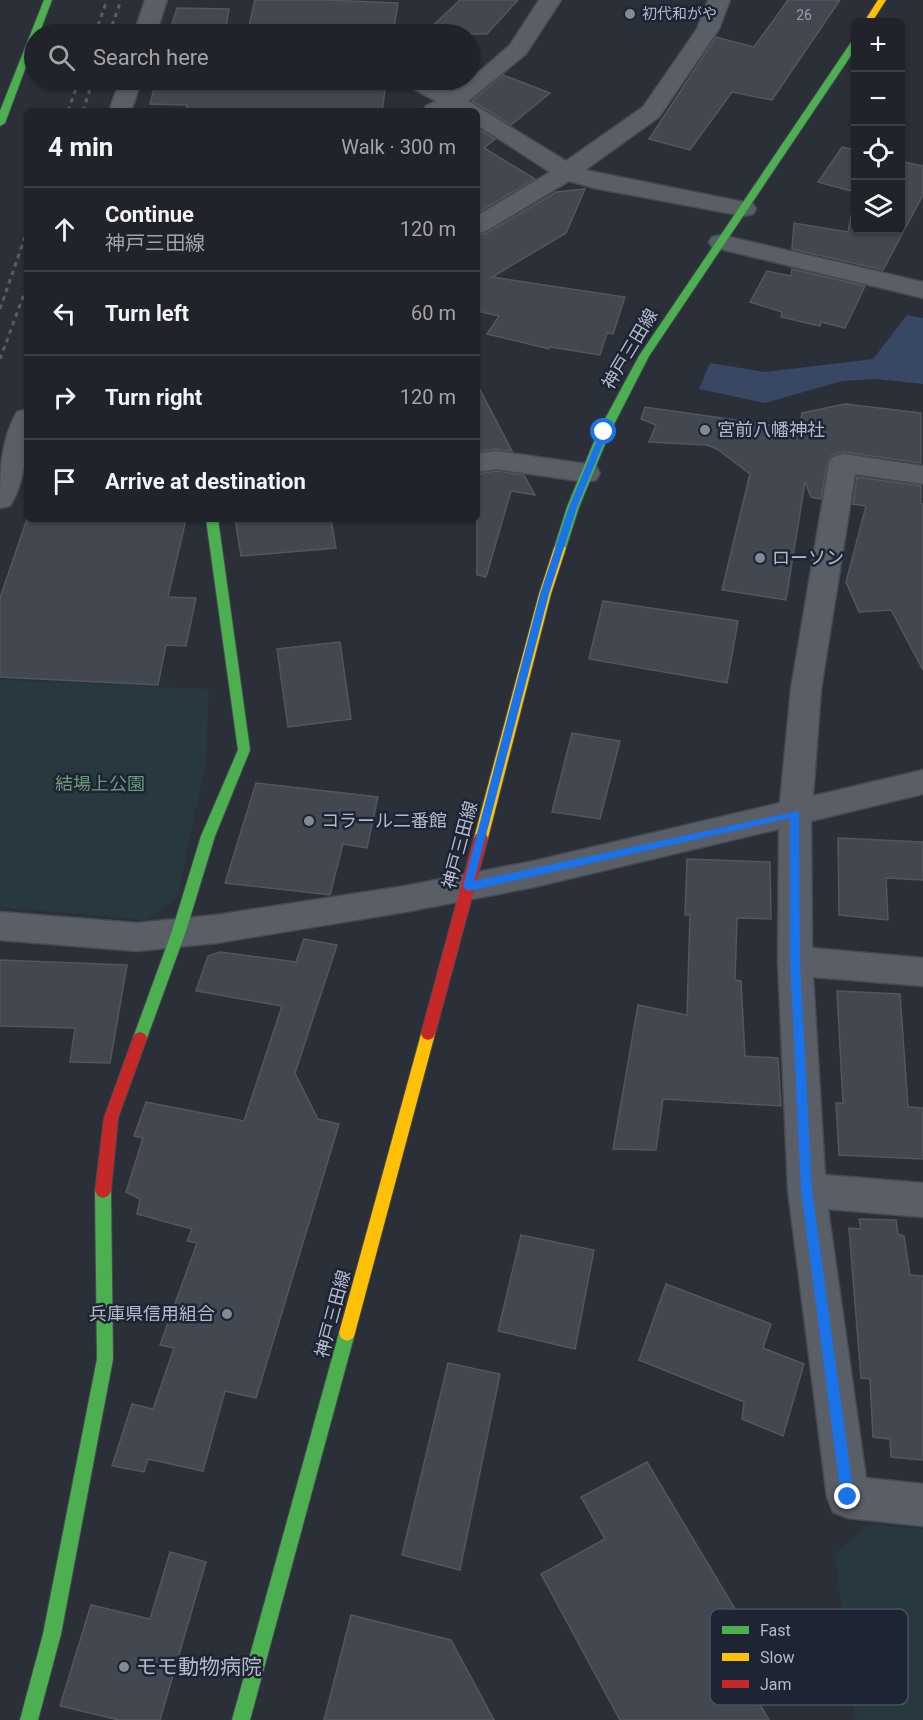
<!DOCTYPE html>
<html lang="en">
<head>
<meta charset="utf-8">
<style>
  :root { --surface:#20232a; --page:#2d2f36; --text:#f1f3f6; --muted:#a2a4a8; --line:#3d4047 }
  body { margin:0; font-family:Roboto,"Noto Sans JP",sans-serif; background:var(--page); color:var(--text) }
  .controls { position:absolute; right:18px; top:18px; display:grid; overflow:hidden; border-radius:9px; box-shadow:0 2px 4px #0004 }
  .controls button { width:54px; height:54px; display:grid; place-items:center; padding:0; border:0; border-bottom:2px solid var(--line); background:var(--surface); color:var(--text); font:30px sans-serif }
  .stop { position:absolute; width:18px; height:18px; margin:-14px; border:4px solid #1a73e8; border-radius:50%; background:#fff }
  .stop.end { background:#1a73e8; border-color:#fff; box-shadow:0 2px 6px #0008 }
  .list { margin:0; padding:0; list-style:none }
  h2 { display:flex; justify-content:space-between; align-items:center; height:78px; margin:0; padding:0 24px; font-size:26px }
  h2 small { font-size:20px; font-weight:400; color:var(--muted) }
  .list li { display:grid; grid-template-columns:39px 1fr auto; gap:18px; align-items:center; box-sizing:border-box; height:84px; padding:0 24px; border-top:2px solid var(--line) }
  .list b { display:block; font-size:22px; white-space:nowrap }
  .list p { margin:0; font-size:20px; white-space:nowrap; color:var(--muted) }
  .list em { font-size:20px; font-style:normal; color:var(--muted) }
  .icon { flex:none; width:33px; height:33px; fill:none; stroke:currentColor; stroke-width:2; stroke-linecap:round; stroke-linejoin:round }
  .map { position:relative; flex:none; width:923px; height:1720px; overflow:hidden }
  .search { position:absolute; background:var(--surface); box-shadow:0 2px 4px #0004; left:24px; top:24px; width:456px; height:66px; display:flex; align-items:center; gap:15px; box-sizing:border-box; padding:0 21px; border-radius:33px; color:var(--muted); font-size:22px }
  .panel { position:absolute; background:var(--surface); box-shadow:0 2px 4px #0004; left:24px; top:108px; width:456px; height:414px; border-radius:9px }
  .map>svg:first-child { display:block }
  .green { fill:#27393e }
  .water { fill:#384763 }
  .building { fill:#43474f; stroke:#52575f; stroke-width:1.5 }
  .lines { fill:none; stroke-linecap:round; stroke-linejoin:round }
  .street-casing { stroke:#464a51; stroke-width:3 }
  .fast-casing { stroke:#464a51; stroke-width:2 }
  .slow-casing { stroke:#464a51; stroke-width:2 }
  .jam-casing { stroke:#464a51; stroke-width:2 }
  .street { fill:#5a5e66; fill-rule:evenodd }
  .fast { fill:#4caf50; fill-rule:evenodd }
  .slow { fill:#ffc107; fill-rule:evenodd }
  .jam { fill:#c62828; fill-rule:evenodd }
  .rail { stroke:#595c64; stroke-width:3; stroke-dasharray:4.5 4.5; stroke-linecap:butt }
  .route { fill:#1a73e8 }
  .poi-dot { fill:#848996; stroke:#1d2433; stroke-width:2 }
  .labels { text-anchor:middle; stroke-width:5; stroke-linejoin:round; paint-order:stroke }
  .far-number-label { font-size:14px; fill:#989daa }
  .far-poi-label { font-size:15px; fill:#b4bac9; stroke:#1d2433; text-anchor:start }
  .street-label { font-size:18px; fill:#b4bac9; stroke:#1d2433 }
  .poi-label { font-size:18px; fill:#b4bac9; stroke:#1d2433; text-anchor:start }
  .park-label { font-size:18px; fill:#6b9a79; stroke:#1d2433 }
  .near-poi-label { font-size:21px; fill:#b4bac9; stroke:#1d2433; text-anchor:start }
  .key { fill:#1d2433; stroke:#4a5160; stroke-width:1.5 }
  .key-label { font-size:16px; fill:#b4bac9 }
</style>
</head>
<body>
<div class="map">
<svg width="923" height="1720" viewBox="0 0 923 1720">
  <rect width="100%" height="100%" fill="#2a2f38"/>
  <g class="green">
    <path d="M0 680 209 689 206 760 178 897 147 920 0 907Z"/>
    <path d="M868 1524 923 1529V1720H858L855 1717 835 1555Z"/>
  </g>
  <path class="water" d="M907 315 923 318V384L876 379 842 381 765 403 699 389 710 363 765 372 873 359Z"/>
  <g class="building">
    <path d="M255 0H325L398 3 393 34H247Z"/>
    <path d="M460 0H518L487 34H424Z"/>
    <path d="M788 0H840L772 100 732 92 690 150 649 139 716 37 754 47Z"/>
    <path d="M177 8 229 9 225 34H169Z"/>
    <path d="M503 75 550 93 511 125 472 101Z"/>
    <path d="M156 80H375L386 83 382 111H186L187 105 150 104Z"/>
    <path d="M477 128 495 139 484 148 535 179 477 213Z"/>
    <path d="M842 147 855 150V192L818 182Z"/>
    <path d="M900 161 923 166V195L883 270 792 249 794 223 848 232 855 196V230H900Z"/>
    <path d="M585 189 566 233 492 277 625 297 613 334 607 333 600 355 550 347 549 349 487 334 499 316 477 311V235L487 233 556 192Z"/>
    <path d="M792 269 865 286 845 328 821 322 820 326 781 317 782 312 750 302 767 271 791 276Z"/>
    <path d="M477 384 512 451 496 449 477 452Z"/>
    <path d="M845 404 921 413V463L843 452 832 455 827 463 821 499 811 497 805 482 786 600 722 590 750 474 717 449 707 445 649 442 656 425 641 419 645 407 799 429 802 413Z"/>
    <path d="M496 471 524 475 535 495 511 491 486 577 477 575V474Z"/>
    <path d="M857 477 921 486V503L923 504V670L891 610 859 612 846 582 866 506 853 504Z"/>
    <path d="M27 519H186L168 597 196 598 186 646 166 645 158 685 0 677V598Z"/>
    <path d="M235 519H331L336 548 241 556Z"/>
    <path d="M603 601 738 621 727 683 589 659Z"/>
    <path d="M340 642 351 719 288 727 277 649Z"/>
    <path d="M572 733 620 741 600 819 552 812Z"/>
    <path d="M256 783 378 797 367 848 343 844 330 895 225 883Z"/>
    <path d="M838 838 923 842V880L886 878 888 920 839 915Z"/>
    <path d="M687 859 770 862 771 919 737 918 735 980 741 981 745 1056 778 1058 781 1106 663 1099 656 1150 613 1149 638 1005 687 1015 690 915H685Z"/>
    <path d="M304 939 337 945 295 1073 318 1119 339 1124 256 1398 225 1391 203 1471 148 1459 144 1472 112 1466 132 1404 153 1409 174 1348 160 1345 197 1243 187 1241 192 1229 137 1214 140 1199 126 1192 143 1138 134 1136 146 1102 244 1121 282 1006 196 991 208 956 220 952 296 962Z"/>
    <path d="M0 960 127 965 110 1063 70 1062 75 1028 0 1026Z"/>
    <path d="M837 991 900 994 908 1107 923 1108V1159L839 1155 836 1103H843Z"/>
    <path d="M859 1219 896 1220 898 1234 904 1236 910 1275 923 1276V1460L891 1457 890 1439 873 1437 870 1379 861 1378 849 1228 861 1229Z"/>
    <path d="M521 1235 594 1250 575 1349 498 1331Z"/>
    <path d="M666 1284 771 1324 763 1348 804 1364 783 1436 742 1419 744 1402 639 1360Z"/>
    <path d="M448 1363 500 1374 460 1570 402 1555Z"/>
    <path d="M647 1462 783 1689 759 1703 769 1720H620L541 1574 605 1539 581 1497Z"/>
    <path d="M170 1552 206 1562 160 1720H119L60 1706 91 1605 150 1619Z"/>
    <path d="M351 1615 451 1640 494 1720H324Z"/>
  </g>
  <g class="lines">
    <g class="street-casing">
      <g id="street">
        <path d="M145 0H167L156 34H134Z"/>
        <path d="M539 0H561L526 54 468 101 566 161 643 107 697 29 708 0H730L719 29 659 117 585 170 753 204 756 209 753 214 744 216 594 188 569 181 486 231 477 233V216L550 172 477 125V111H423L426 106 436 101 406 85 403 80H430L452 91 470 80 510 45Z"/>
        <path d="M120 80H142L131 111H109Z"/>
        <path d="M721 235 923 282V298L712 247 709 242 712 237Z"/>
        <path d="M27 409C27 443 28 476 10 506L0 508C0 475 0 441 17 412Z"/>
        <path d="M496 451 586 464 596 466 600 473 596 480 586 482 496 469 477 472V454Z"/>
        <path d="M843 454 923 466V484L855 474 821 689 813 796 923 770V794L811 821 812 948 923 958V986L813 977 825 1175 923 1183V1217L828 1209 866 1478 923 1484V1526L848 1518 833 1512 827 1497 788 1190 778 961 779 829 534 887 405 912 216 943 137 951 0 940V912L137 923 216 915 405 886 534 861 780 803 791 689 829 463 833 457Z"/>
      </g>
    </g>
    <g class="fast-casing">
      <g id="fast">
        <path d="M44 0H52L39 34H34V45L5 123 0 126V111Z"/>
        <path d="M856 38V48L649 356 610 432 579 507 566 548 560 552 556 551 554 548 567 507 598 432 639 356 852 41Z"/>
        <path d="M206 519H218L250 750 215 836 186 931 147 1038 145 1042 140 1044 135 1042 133 1038 172 931 201 836 238 750Z"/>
        <path d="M103 1184 108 1186 111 1191 113 1359 61 1634 38 1720H20L43 1634 97 1359 95 1191 98 1186Z"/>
        <path d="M347 1325 353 1328 355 1333 250 1720H232L339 1333 341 1328Z"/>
      </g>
    </g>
    <g class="slow-casing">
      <g id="slow">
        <path d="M878 0H886L872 22H864Z"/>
        <path d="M560 544 566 548 551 594 488 838 486 842H476L474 838 539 594 554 548Z"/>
        <path d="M428 1028 433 1030 435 1034 355 1333 353 1338 347 1341 341 1338 339 1333 421 1034 423 1030Z"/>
      </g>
    </g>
    <g class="jam-casing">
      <g id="jam">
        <path d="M481 833 486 834 488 838 435 1034 433 1038 428 1040 423 1038 421 1034 474 838 476 834Z"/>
        <path d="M140 1032 145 1034 147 1038 118 1118 111 1191 108 1196 103 1198 98 1196 95 1191 104 1118 133 1038 135 1034Z"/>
      </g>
    </g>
    <use href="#street" class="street"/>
    <use href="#fast" class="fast"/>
    <use href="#slow" class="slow"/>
    <use href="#jam" class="jam"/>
    <g class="rail">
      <path d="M95 34 107 0"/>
      <path d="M109 34 121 0"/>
      <path d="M68 111 79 80"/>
      <path d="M83 111 93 80"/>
      <path d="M0 309 27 231"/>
      <path d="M0 359 27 286"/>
    </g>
  </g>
  <path class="route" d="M601 430 608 432 577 507 549 594 474 881 799 811 800 961 812 1190 854 1497 848 1503 841 1497 801 1190 790 961V818L468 891 463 887 540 594 569 507Z"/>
  <g class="poi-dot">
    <circle cx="630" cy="14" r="6"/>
    <circle cx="705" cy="430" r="6"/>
    <circle cx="760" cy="558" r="6"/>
    <circle cx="309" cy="821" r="6"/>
    <circle cx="227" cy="1314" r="6"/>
    <circle cx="124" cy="1667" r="6"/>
  </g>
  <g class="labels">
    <g class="far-number-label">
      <text x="804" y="20">26</text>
    </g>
    <g class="far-poi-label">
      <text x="642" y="19">初代和がや</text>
    </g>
    <g class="street-label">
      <text transform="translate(630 349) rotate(-59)" y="6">神戸三田線</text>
      <text transform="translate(460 845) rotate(-75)" y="6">神戸三田線</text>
      <text transform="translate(333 1314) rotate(-75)" y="6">神戸三田線</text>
    </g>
    <g class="poi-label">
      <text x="717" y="436">宮前八幡神社</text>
      <text x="772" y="564">ローソン</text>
      <text x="321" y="827">コラール二番館</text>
      <text x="215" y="1320" text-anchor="end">兵庫県信用組合</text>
    </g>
    <g class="park-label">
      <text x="100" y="790">結場上公園</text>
    </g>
    <g class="near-poi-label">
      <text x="136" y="1674">モモ動物病院</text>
    </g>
  </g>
  <rect x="710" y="1609" width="198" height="96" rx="9" class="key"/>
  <rect x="722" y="1626" width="27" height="8" fill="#4caf50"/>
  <rect x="722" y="1653" width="27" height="8" fill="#ffc107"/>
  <rect x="722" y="1680" width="27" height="8" fill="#c62828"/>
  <g class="key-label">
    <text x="760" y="1636">Fast</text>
    <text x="760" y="1663">Slow</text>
    <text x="760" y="1690">Jam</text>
  </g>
</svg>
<div class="controls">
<button>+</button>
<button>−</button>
<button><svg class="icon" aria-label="locate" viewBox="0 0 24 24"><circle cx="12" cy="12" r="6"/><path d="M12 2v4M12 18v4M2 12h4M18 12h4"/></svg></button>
<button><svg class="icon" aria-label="layers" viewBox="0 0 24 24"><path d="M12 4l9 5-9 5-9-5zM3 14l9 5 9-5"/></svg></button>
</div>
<div class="stop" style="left:604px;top:432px"></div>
<div class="stop end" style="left:848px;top:1497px"></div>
<div class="search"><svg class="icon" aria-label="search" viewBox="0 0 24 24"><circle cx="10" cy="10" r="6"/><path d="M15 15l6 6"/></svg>Search here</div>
<section class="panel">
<h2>4 min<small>Walk · 300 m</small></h2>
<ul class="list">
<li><svg class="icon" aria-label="ahead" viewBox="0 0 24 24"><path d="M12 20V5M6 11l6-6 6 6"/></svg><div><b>Continue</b><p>神戸三田線</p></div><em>120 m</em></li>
<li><svg class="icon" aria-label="left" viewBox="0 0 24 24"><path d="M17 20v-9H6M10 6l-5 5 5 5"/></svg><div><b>Turn left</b></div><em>60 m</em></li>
<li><svg class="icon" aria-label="right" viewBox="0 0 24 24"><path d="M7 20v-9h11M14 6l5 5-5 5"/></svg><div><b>Turn right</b></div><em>120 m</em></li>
<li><svg class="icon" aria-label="arrive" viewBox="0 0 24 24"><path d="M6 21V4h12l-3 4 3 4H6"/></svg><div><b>Arrive at destination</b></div></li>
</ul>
</section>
</div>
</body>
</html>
